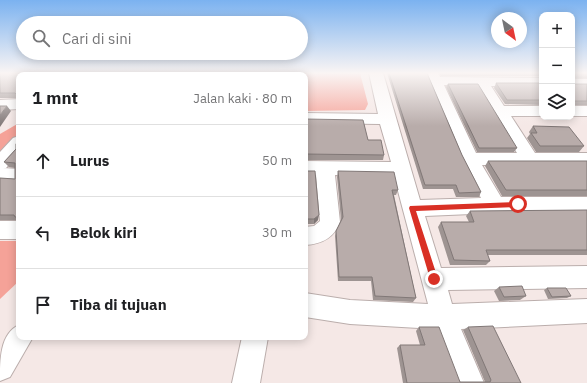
<!DOCTYPE html>
<html lang="id">
<head>
<meta charset="utf-8">
<style>
  :root { --surface:#fff; --page:#f6f6f6; --text:#202124; --muted:#757577; --line:#e0e0e0 }
  body { margin:0; font-family:"IBM Plex Sans",sans-serif; background:var(--page); color:var(--text) }
  .controls { position:absolute; right:12px; top:12px; display:grid; overflow:hidden; border-radius:8px; box-shadow:0 2px 10px #0003 }
  .controls button { width:36px; height:36px; display:grid; place-items:center; padding:0; border:0; border-bottom:1px solid var(--line); background:var(--surface); color:var(--text); font:20px sans-serif }
  .compass { position:absolute; left:491px; top:12px; width:36px; height:36px; border-radius:50%; background:var(--surface); box-shadow:0 2px 10px #0003; rotate:147deg }
  .stop { position:absolute; width:12px; height:12px; margin:-9px; border:3px solid #d93025; border-radius:50%; background:#fff }
  .stop.end { background:#d93025; border-color:#fff; box-shadow:0 1px 4px #0008 }
  .list { margin:0; padding:0; list-style:none }
  h2 { display:flex; justify-content:space-between; align-items:center; height:52px; margin:0; padding:0 16px; font-size:17px }
  h2 small { font-size:13px; font-weight:400; color:var(--muted) }
  .list li { display:grid; grid-template-columns:26px 1fr auto; gap:12px; align-items:center; box-sizing:border-box; height:72px; padding:0 16px; border-top:1px solid var(--line) }
  .list b { display:block; font-size:15px; white-space:nowrap }
  .list em { font-size:13px; font-style:normal; color:var(--muted) }
  .icon { flex:none; width:22px; height:22px; fill:none; stroke:currentColor; stroke-width:2; stroke-linecap:round; stroke-linejoin:round }
  .map { position:relative; flex:none; width:587px; height:383px; overflow:hidden }
  .search { position:absolute; background:var(--surface); box-shadow:0 2px 10px #0003; left:16px; top:16px; width:292px; height:44px; display:flex; align-items:center; gap:10px; box-sizing:border-box; padding:0 14px; border-radius:22px; color:var(--muted); font-size:15px }
  .panel { position:absolute; background:var(--surface); box-shadow:0 2px 10px #0003; left:16px; top:72px; width:292px; height:268px; border-radius:8px }
  .map>svg:first-child { display:block }
  .green { fill:#f5a298 }
  .lines { fill:none; stroke-linecap:round; stroke-linejoin:round }
  .minor-casing { stroke:#bbaeac; stroke-width:2 }
  .minor { fill:#fff; fill-rule:evenodd }
  .wall { fill:#9e9492 }
  .shaded-wall { fill:#817877 }
  .building { fill:#b8acaa; stroke:#817877 }
  .route { fill:#d93025 }
</style>
</head>
<body>
<div class="map">
<svg width="587" height="383" viewBox="0 0 587 383">
  <rect width="100%" height="100%" fill="#f5e8e6"/>
  <g class="green">
    <path d="M294 73H360L368 104 365 110 305 111V75H294Z"/>
    <path d="M19 123V139L0 157V134Z"/>
    <path d="M0 241H19V281L0 299Z"/>
  </g>
  <g class="lines">
    <g class="minor-casing">
      <g id="minor">
        <rect x="277" y="73" width="14" height="2"/>
        <path d="M369 73H383L420 200 481 198 461 159 424 73H438L440 77 542 78V86H491L504 106H542V116H511L535 153H587V165H482L501 197H587V213H495L425 216 441 268 587 266V288L448 290 452 304 587 299V323L461 329 484 383H456L436 329 350 324 305 317V293L350 300 428 304 394 176 335 175 340 222C334 238 322 244 305 245V227L314 226 320 221 316 175H305V161L391 162 380 124 305 123V113L378 114ZM444 85 477 86 517 153H476Z"/>
        <rect x="572" y="79" width="15" height="8"/>
        <path d="M19 99V109L0 110V100Z"/>
        <rect x="572" y="106" width="15" height="10"/>
        <path d="M19 136V153L6 168H3L19 169V183L0 182V152L13 138Z"/>
        <rect x="0" y="221" width="19" height="18"/>
        <path d="M19 325V337H33L10 377 0 381C0 359 0 334 19 325Z"/>
        <path d="M242 337H268L260 383H232Z"/>
      </g>
    </g>
    <use href="#minor" class="minor"/>
  </g>
  <g class="wall">
    <path d="M0 73H278V75H19V98H0Z"/>
    <path d="M387 73H427L462 155 481 192 479 197H456L453 189H423Z"/>
    <path d="M439 73H542V76H441Z"/>
    <path d="M572 73H587V78H574V84H587V105H572Z"/>
    <path d="M496 83H542V105L505 104 494 88Z"/>
    <path d="M448 84 517 148 514 152H477L446 87Z"/>
    <path d="M305 119 368 140 384 155 383 160H305Z"/>
    <path d="M533 126 584 146 579 152H536L527 138 530 134 529 132Z"/>
    <path d="M19 140V220H0V178L15 179V168L9 167 4 162 16 149Z"/>
    <path d="M488 161H587V196H502L485 166Z"/>
    <path d="M305 171 318 220 314 224H305Z"/>
    <path d="M338 171 398 190 396 195H394L416 298 413 302 373 300 371 281H338L335 236 336 231 341 220 337 177Z"/>
    <path d="M587 210V255H487L490 261 486 265H450L438 227 441 222H469L466 216 470 211Z"/>
    <path d="M499 287 526 296 520 300 499 301 494 291Z"/>
    <path d="M547 288 571 296 567 298 548 299 544 290Z"/>
    <path d="M419 327 460 382H485L463 330 468 327 521 383H403L397 348 400 345H420L416 331Z"/>
  </g>
  <g class="shaded-wall">
    <path d="M7 106 11 111 0 127V115Z"/>
    <path d="M319 215 318 220 314 224V219Z"/>
  </g>
  <g class="building">
    <path d="M0 73H278V75H188L189 73H165L164 75H19V95H17L15 93H0Z"/>
    <path d="M389 73H427L462 155 481 192 459 193 456 185H425Z"/>
    <path d="M572 73H587V74H574V84H587V101H572Z"/>
    <path d="M496 83H542V100H507Z"/>
    <path d="M448 84H478L517 148H479Z"/>
    <path d="M0 106H7L0 115Z"/>
    <path d="M305 119 363 120 368 140H381L384 155 305 154Z"/>
    <path d="M533 126 569 127 584 146H540L531 133H537Z"/>
    <path d="M19 140V217H15L14 215H0V178L15 179V163L4 162 16 149V144Z"/>
    <path d="M488 161H587V190H506Z"/>
    <path d="M305 171H315L319 215 314 219H305Z"/>
    <path d="M338 171 394 172 398 190H392L416 298 375 296 372 277H339L336 231 343 217Z"/>
    <path d="M587 210V250H486L490 261 454 260 441 222H474L470 211Z"/>
    <path d="M522 286 526 296 504 297 499 287Z"/>
    <path d="M547 288H566L571 296 552 297Z"/>
    <path d="M493 326 521 383H407L400 345H425L419 327H439L460 382H490L491 380 468 327Z"/>
  </g>
  <linearGradient id="sky" x2="0" y2="1"><stop stop-color="#7bb2f0"/><stop offset="0.58" stop-color="#faf5f4"/><stop offset="1" stop-color="#faf5f4" stop-opacity="0"/></linearGradient>
  <rect width="587" height="126" fill="url(#sky)"/>
  <path class="route" d="M518 202 521 204 518 207 416 211 438 279 434 283 431 282 409 208 410 206Z"/>
</svg>
<div class="controls">
<button>+</button>
<button>−</button>
<button><svg class="icon" aria-label="layers" viewBox="0 0 24 24"><path d="M12 4l9 5-9 5-9-5zM3 14l9 5 9-5"/></svg></button>
</div>
<svg class="compass" viewBox="-18 -18 36 36"><path d="M0-13l5 13h-10z" fill="#e53935"/><path d="M0 13l5-13h-10z" fill="#757577"/></svg>
<div class="stop" style="left:518px;top:204px"></div>
<div class="stop end" style="left:434px;top:279px"></div>
<div class="search"><svg class="icon" aria-label="search" viewBox="0 0 24 24"><circle cx="10" cy="10" r="6"/><path d="M15 15l6 6"/></svg>Cari di sini</div>
<section class="panel">
<h2>1 mnt<small>Jalan kaki · 80 m</small></h2>
<ul class="list">
<li><svg class="icon" aria-label="ahead" viewBox="0 0 24 24"><path d="M12 20V5M6 11l6-6 6 6"/></svg><div><b>Lurus</b></div><em>50 m</em></li>
<li><svg class="icon" aria-label="left" viewBox="0 0 24 24"><path d="M17 20v-9H6M10 6l-5 5 5 5"/></svg><div><b>Belok kiri</b></div><em>30 m</em></li>
<li><svg class="icon" aria-label="arrive" viewBox="0 0 24 24"><path d="M6 21V4h12l-3 4 3 4H6"/></svg><div><b>Tiba di tujuan</b></div></li>
</ul>
</section>
</div>
</body>
</html>
